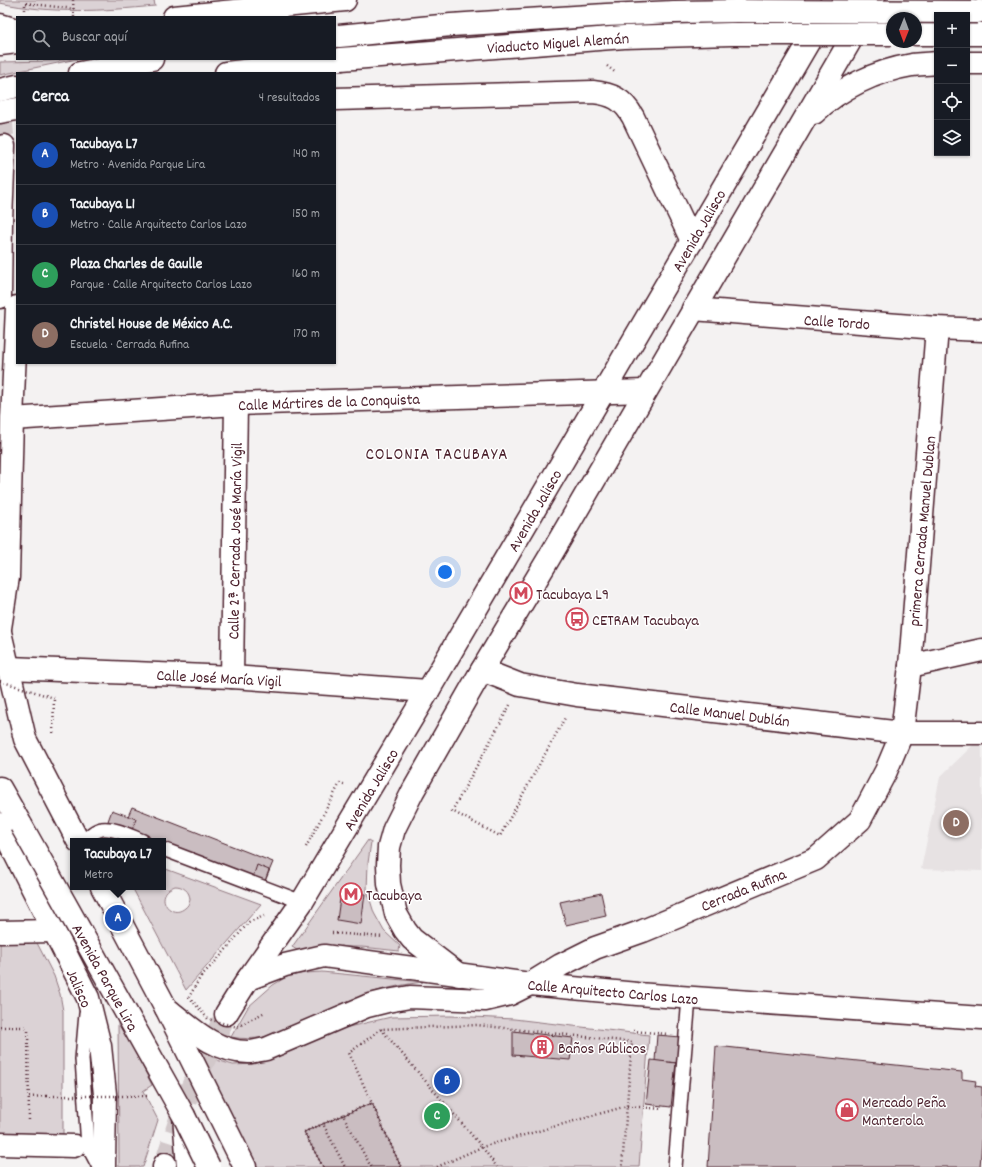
<!DOCTYPE html>
<html lang="es">
<head>
<meta charset="utf-8">
<style>
  :root { --surface:#171b24; --page:#242831; --text:#f1f3f6; --muted:#9ea1a6; --line:#363941; --accent:#d1495b }
  body { margin:0; font-family:Dekko,sans-serif; background:var(--page); color:var(--text) }
  .controls { position:absolute; right:12px; top:12px; display:grid; overflow:hidden; border-radius:0px; box-shadow:0 1px 3px #0004 }
  .controls button { width:36px; height:36px; display:grid; place-items:center; padding:0; border:0; border-bottom:1px solid var(--line); background:var(--surface); color:var(--text); font:20px sans-serif }
  .compass { position:absolute; left:886px; top:12px; width:36px; height:36px; border-radius:50%; background:var(--surface); box-shadow:0 1px 3px #0004; rotate:181deg }
  .you { position:absolute; left:445px; top:572px; width:14px; height:14px; margin:-10px; border:3px solid #fff; border-radius:50%; background:#1a73e8; box-shadow:0 0 0 6px #1a73e833 }
  .badge { display:grid; place-items:center; width:26px; height:26px; border-radius:50%; background:var(--accent); color:#fff; font-size:13px; font-weight:700 }
  .pin { position:absolute; translate:-50% -50%; border:2px solid #fff; box-shadow:0 1px 4px #0006 }
  .popup { position:absolute; left:70px; top:838px; width:96px; height:52px; box-sizing:border-box; display:grid; place-content:center; border-radius:0px; background:var(--surface); filter:drop-shadow(0 1px 3px #0005); font-size:13px; white-space:nowrap; color:var(--muted) }
  .popup b { font-size:15px; color:var(--text) }
  .popup::after { content:''; position:absolute; left:50%; top:100%; margin-left:-8px; border:8px solid transparent; border-top-color:var(--surface) }
  .list { margin:0; padding:0; list-style:none }
  h2 { display:flex; justify-content:space-between; align-items:center; height:52px; margin:0; padding:0 16px; font-size:17px }
  h2 small { font-size:13px; font-weight:400; color:var(--muted) }
  .list li { display:grid; grid-template-columns:26px 1fr auto; gap:12px; align-items:center; box-sizing:border-box; height:60px; padding:0 16px; border-top:1px solid var(--line) }
  .list b { display:block; font-size:15px; white-space:nowrap }
  .list p { margin:0; font-size:13px; white-space:nowrap; color:var(--muted) }
  .list em { font-size:13px; font-style:normal; color:var(--muted) }
  .icon { flex:none; width:22px; height:22px; fill:none; stroke:currentColor; stroke-width:2; stroke-linecap:round; stroke-linejoin:round }
  .map { position:relative; flex:none; width:982px; height:1167px; overflow:hidden }
  .search { position:absolute; background:var(--surface); box-shadow:0 1px 3px #0004; left:16px; top:16px; width:320px; height:44px; display:flex; align-items:center; gap:10px; box-sizing:border-box; padding:0 14px; border-radius:0px; color:var(--muted); font-size:15px }
  .panel { position:absolute; background:var(--surface); box-shadow:0 1px 3px #0004; left:16px; top:72px; width:320px; height:292px; border-radius:0px }
  .map>svg:first-child { display:block }
  .built { fill:#e7e2e3 }
  .green { fill:#dbd2d5; stroke:#927880; fill-rule:evenodd }
  .building { fill:#cabdc1; stroke:#4a1f2b }
  .lines { fill:none; stroke-linecap:round; stroke-linejoin:round }
  .secondary-tunnel { stroke:#d2c8ca; stroke-width:22; stroke-dasharray:22 11; stroke-linecap:butt }
  .lane-casing { stroke:#4a1f2b; stroke-width:16 }
  .street-casing { stroke:#4a1f2b; stroke-width:25 }
  .secondary-casing { stroke:#4a1f2b; stroke-width:25 }
  .highway-casing { stroke:#4a1f2b; stroke-width:25 }
  .path { stroke:#4a1f2b; stroke-width:2.5; stroke-dasharray:1 3; stroke-linecap:butt }
  .lane { stroke:#fff; stroke-width:13 }
  .street { stroke:#fff; stroke-width:22 }
  .secondary { stroke:#fff; stroke-width:22 }
  .highway { stroke:#fff; stroke-width:22 }
  .secondary-bridge-casing { stroke:#4a1f2b; stroke-width:25; stroke-linecap:butt }
  .highway-bridge-casing { stroke:#4a1f2b; stroke-width:25; stroke-linecap:butt }
  .path-bridge { stroke:#4a1f2b; stroke-width:2.5; stroke-dasharray:1 3; stroke-linecap:butt }
  .secondary-bridge { stroke:#fff; stroke-width:22 }
  .highway-bridge { stroke:#fff; stroke-width:22 }
  .labels { text-anchor:middle; stroke-width:3; stroke-linejoin:round; paint-order:stroke }
  .street-label { font-size:16px; fill:#4a1f2b; stroke:#fff }
  .poi-label { font-size:16px; fill:#4a1f2b; stroke:#fff; text-anchor:start }
  .neighbourhood-label { font-size:17px; letter-spacing:1px; fill:#4a1f2b; stroke:#fff }
</style>
</head>
<body>
<div class="map">
<svg width="982" height="1167" viewBox="0 0 982 1167">
  <rect width="100%" height="100%" fill="#f4f2f2"/>
  <filter id="ink" filterUnits="userSpaceOnUse"><feTurbulence type="fractalNoise" baseFrequency=".025" numOctaves="2"/><feDisplacementMap in="SourceGraphic" scale="8" xChannelSelector="R" yChannelSelector="G"/><feConvolveMatrix kernelMatrix="1 2 1 2 8 2 1 2 1" color-interpolation-filters="sRGB"/></filter>
  <g filter="url(#ink)">
    <path class="built" d="M974 744H982V871L921 869 940 777Z"/>
    <g class="green">
      <path d="M0 0H154L155 6C103 11 51 14 0 3Z"/>
      <path d="M77 59 0 75V62L50 61Z"/>
      <path d="M368 840 371 842 368 863 367 890 374 913 384 931 400 946 399 951 362 947H321L297 950 292 947Z"/>
      <path d="M163 868 261 904 186 990 132 887H163ZM175 886C183 886 190 891 190 900 189 903 188 906 185 908 170 921 152 894 175 886Z"/>
      <path d="M36 941 54 976 60 994 63 1011V1134L0 1133V942Z"/>
      <path d="M322 972 423 982C399 985 376 990 354 999 314 1015 276 1046 231 1037L248 1007 273 985 288 976 306 973Z"/>
      <path d="M451 1016 514 1019 649 1035 639 1167H258L192 1045 203 1053 217 1060 233 1065 254 1064 340 1029 391 1017Z"/>
      <path d="M118 1019 152 1085 143 1091 158 1120 143 1167H119Z"/>
    </g>
    <g class="building">
      <path d="M132 807 273 862 261 891 163 852V841H135L120 835Z"/>
      <path d="M112 810 136 819 132 830 108 821Z"/>
      <path d="M257 865 269 870 265 881 253 877Z"/>
      <path d="M341 891 365 894 361 924 337 920Z"/>
      <path d="M601 893 606 916 566 925 560 902Z"/>
      <path d="M513 1031 573 1038 570 1060 513 1055Z"/>
      <path d="M657 1035 681 1037 678 1063 655 1061Z"/>
      <path d="M716 1046 962 1072V1079L976 1081 975 1086 982 1087V1141L980 1167H708Z"/>
      <path d="M651 1060 676 1063 671 1107 646 1104Z"/>
      <path d="M372 1103 401 1167H323L304 1132Z"/>
    </g>
    <g class="lines">
      <g class="secondary-tunnel">
        <path d="M0 114 2 123 4 146"/>
        <path d="M165 1164 188 1095 226 1014"/>
      </g>
      <g class="lane-casing">
        <g id="lane">
          <path d="M84 841C89 836 95 830 102 829 114 827 132 837 143 841"/>
          <path d="M163 849 302 902"/>
          <path d="M86 1014 82 1059 88 1146 99 1167"/>
          <path d="M675 1167 689 998"/>
        </g>
      </g>
      <g class="street-casing">
        <g id="street">
          <path d="M693 309 937 328 982 330"/>
          <path d="M12 419 236 404 645 391"/>
          <path d="M910 666 982 650"/>
          <path d="M9 668 232 677 428 691"/>
          <path d="M482 670 520 685 577 695 902 733H982"/>
          <path d="M232 677 236 404"/>
          <path d="M0 932 53 931"/>
          <path d="M530 984 561 965 595 948 643 931 816 859 860 820 886 771 902 733 910 666 937 328"/>
          <path d="M0 1144 74 1146"/>
        </g>
      </g>
      <g class="secondary-casing">
        <g id="secondary">
          <path d="M174 17 345 0"/>
          <path d="M0 25 17 30"/>
          <path d="M0 44 17 42"/>
          <path d="M967 63H982"/>
          <path d="M335 99 593 92C612 94 623 99 633 117L692 241"/>
          <path d="M814 113C840 88 876 71 912 65 920 64 929 64 937 63"/>
          <path d="M0 297 1 221 4 146"/>
          <path d="M0 628 8 577 12 419 17 307"/>
          <path d="M0 632 25 739 78 841"/>
          <path d="M0 788 21 825"/>
          <path d="M0 824 88 998 100 1046 105 1094 104 1167"/>
          <path d="M102 887 166 1008 245 1167"/>
          <path d="M459 975 412 939 405 930 396 914 389 884 388 865 389 847 394 829 413 791 482 670 549 558 874 0"/>
          <path d="M248 979 285 965 324 956 530 984 637 994 982 1018"/>
          <path d="M166 1008C191 1028 216 1053 250 1052 255 1051 261 1050 266 1049L367 1006 387 1001 410 997 485 1000 510 994 530 984"/>
          <path d="M226 1014 248 979 302 902 428 691 833 0"/>
          <path d="M184 1116 188 1167"/>
          <path d="M164 1167 165 1164"/>
        </g>
      </g>
      <g class="highway-casing">
        <g id="highway">
          <path d="M916 34H937"/>
          <path d="M967 34H982"/>
          <path d="M80 73 152 59"/>
          <path d="M226 73 341 59"/>
          <path d="M0 90 17 86"/>
          <path d="M0 112 17 109"/>
          <path d="M0 218 1 221"/>
        </g>
      </g>
      <g class="path">
        <path d="M73 0 74 17"/>
        <path d="M25 10V3L74 9"/>
        <path d="M607 66 616 73"/>
        <path d="M510 705 452 811 500 836 566 716"/>
        <path d="M53 733 54 698"/>
        <path d="M306 847 340 783 346 786"/>
        <path d="M332 933 383 937"/>
        <path d="M201 976 218 959 249 922 264 916"/>
        <path d="M0 1027H28L29 1122"/>
        <path d="M381 1029 482 1147 497 1167"/>
        <path d="M633 1031 668 1034"/>
        <path d="M29 1097 46 1096"/>
        <path d="M343 1115 323 1124 345 1167"/>
        <path d="M323 1167 304 1132 323 1124"/>
        <path d="M371 1167 343 1115 372 1103"/>
        <path d="M401 1167 349 1053 381 1029 477 1025 632 1042 622 1167"/>
        <path d="M437 1167 482 1147 627 1106 662 1109"/>
      </g>
      <use href="#lane" class="lane"/>
      <use href="#street" class="street"/>
      <use href="#secondary" class="secondary"/>
      <use href="#highway" class="highway"/>
      <g class="secondary-bridge-casing">
        <path id="secondary-bridge" d="M21 825 184 1116 209 1167"/>
      </g>
      <g class="highway-bridge-casing">
        <g id="highway-bridge">
          <path d="M339 36 451 25 606 15 674 12 737 11 977 12"/>
          <path d="M341 59 624 37 731 34H892"/>
        </g>
      </g>
      <g class="path-bridge">
        <path d="M0 681 54 698"/>
        <path d="M201 976 189 997 208 1019 237 1027 265 1012"/>
        <path d="M46 1096H147"/>
      </g>
      <use href="#secondary-bridge" class="secondary-bridge"/>
      <use href="#highway-bridge" class="highway-bridge"/>
    </g>
  </g>
  <defs>
    <g id="metro-ring" transform="scale(1.15)"><circle r="9.5" fill="#fff" stroke="#d1495b" stroke-width="1.5"/><path d="M-5.5 5V-5H-3L0 0L3-5H5.5V5H3V-.5L0 4L-3-.5V5Z" fill="#d1495b"/></g>
    <g id="bus-ring" transform="scale(1.15)"><circle r="9.5" fill="#fff" stroke="#d1495b" stroke-width="1.5"/><path d="M-5-6H5V4H4V6H2V4H-2V6H-4V4H-5ZM-3.5-4V0h7V-4ZM-3.5 1.2v1.5H-2V1.2ZM2 1.2v1.5H3.5V1.2Z" fill="#d1495b"/></g>
    <g id="building-ring" transform="scale(1.15)"><circle r="9.5" fill="#fff" stroke="#d1495b" stroke-width="1.5"/><path d="M-4-6H4V6H1V3H-1V6H-4ZM-2.5-4.3h1.7v1.8h-1.7ZM.8-4.3h1.7v1.8H.8ZM-2.5-1h1.7V.8h-1.7ZM.8-1h1.7V.8H.8Z" fill="#d1495b"/></g>
    <g id="shop-ring" transform="scale(1.15)"><circle r="9.5" fill="#fff" stroke="#d1495b" stroke-width="1.5"/><path d="M-5-2.5h2.3a2.7 3.5 0 0 1 5.4 0H5L5.5 6h-11ZM-1.5-2.5h3a1.5 2.3 0 0 0-3 0Z" fill="#d1495b"/></g>
  </defs>
  <g fill-rule="evenodd">
    <use href="#metro-ring" x="521" y="593"/>
    <use href="#bus-ring" x="577" y="619"/>
    <use href="#metro-ring" x="351" y="894"/>
    <use href="#building-ring" x="542" y="1047"/>
    <use href="#shop-ring" x="847" y="1110"/>
  </g>
  <g class="labels">
    <g class="street-label">
      <text transform="translate(558 42) rotate(-4)" y="6">Viaducto Miguel Alemán</text>
      <text transform="translate(698 230) rotate(-60)" y="6">Avenida Jalisco</text>
      <text transform="translate(837 321) rotate(4)" y="6">Calle Tordo</text>
      <text transform="translate(329 401) rotate(-2)" y="6">Calle Mártires de la Conquista</text>
      <text transform="translate(534 510) rotate(-60)" y="6">Avenida Jalisco</text>
      <text transform="translate(921 531) rotate(-85)" y="6">primera Cerrada Manuel Dublan</text>
      <text transform="translate(234 541) rotate(-89)" y="6">Calle 2ª Cerrada José María Vigil</text>
      <text transform="translate(219 677) rotate(3)" y="6">Calle José María Vigil</text>
      <text transform="translate(730 713) rotate(7)" y="6">Calle Manuel Dublán</text>
      <text transform="translate(370 789) rotate(-59)" y="6">Avenida Jalisco</text>
      <text transform="translate(743 889) rotate(-22)" y="6">Cerrada Rufina</text>
      <text transform="translate(106 977) rotate(61)" y="6">Avenida Parque Lira</text>
      <text transform="translate(80 988) rotate(66)" y="6">Jalisco</text>
      <text transform="translate(613 991) rotate(5)" y="6">Calle Arquitecto Carlos Lazo</text>
    </g>
    <g class="poi-label">
      <text x="536" y="599">Tacubaya L9</text>
      <text x="592" y="625">CETRAM Tacubaya</text>
      <text x="366" y="900">Tacubaya</text>
      <text x="558" y="1053">Baños Públicos</text>
      <text x="862" y="1107">Mercado Peña<tspan x="862" dy="18">Manterola</tspan></text>
    </g>
    <g class="neighbourhood-label">
      <text x="437" y="459">COLONIA TACUBAYA</text>
    </g>
  </g>
</svg>
<div class="controls">
<button>+</button>
<button>−</button>
<button><svg class="icon" aria-label="locate" viewBox="0 0 24 24"><circle cx="12" cy="12" r="6"/><path d="M12 2v4M12 18v4M2 12h4M18 12h4"/></svg></button>
<button><svg class="icon" aria-label="layers" viewBox="0 0 24 24"><path d="M12 4l9 5-9 5-9-5zM3 14l9 5 9-5"/></svg></button>
</div>
<svg class="compass" viewBox="-18 -18 36 36"><path d="M0-13l5 13h-10z" fill="#e53935"/><path d="M0 13l5-13h-10z" fill="#9ea1a6"/></svg>
<div class="you"></div>
<div class="pin badge" style="left:118px;top:918px;background:#1a4fb4">A</div>
<div class="popup"><b>Tacubaya L7</b>Metro</div>
<div class="pin badge" style="left:447px;top:1081px;background:#1a4fb4">B</div>
<div class="pin badge" style="left:437px;top:1116px;background:#2e9e5b">C</div>
<div class="pin badge" style="left:956px;top:823px;background:#8d6e63">D</div>
<div class="search"><svg class="icon" aria-label="search" viewBox="0 0 24 24"><circle cx="10" cy="10" r="6"/><path d="M15 15l6 6"/></svg>Buscar aquí</div>
<section class="panel">
<h2>Cerca<small>4 resultados</small></h2>
<ul class="list">
<li><span class="badge" style="background:#1a4fb4">A</span><div><b>Tacubaya L7</b><p>Metro · Avenida Parque Lira</p></div><em>140 m</em></li>
<li><span class="badge" style="background:#1a4fb4">B</span><div><b>Tacubaya L1</b><p>Metro · Calle Arquitecto Carlos Lazo</p></div><em>150 m</em></li>
<li><span class="badge" style="background:#2e9e5b">C</span><div><b>Plaza Charles de Gaulle</b><p>Parque · Calle Arquitecto Carlos Lazo</p></div><em>160 m</em></li>
<li><span class="badge" style="background:#8d6e63">D</span><div><b>Christel House de México A.C.</b><p>Escuela · Cerrada Rufina</p></div><em>170 m</em></li>
</ul>
</section>
</div>
</body>
</html>
